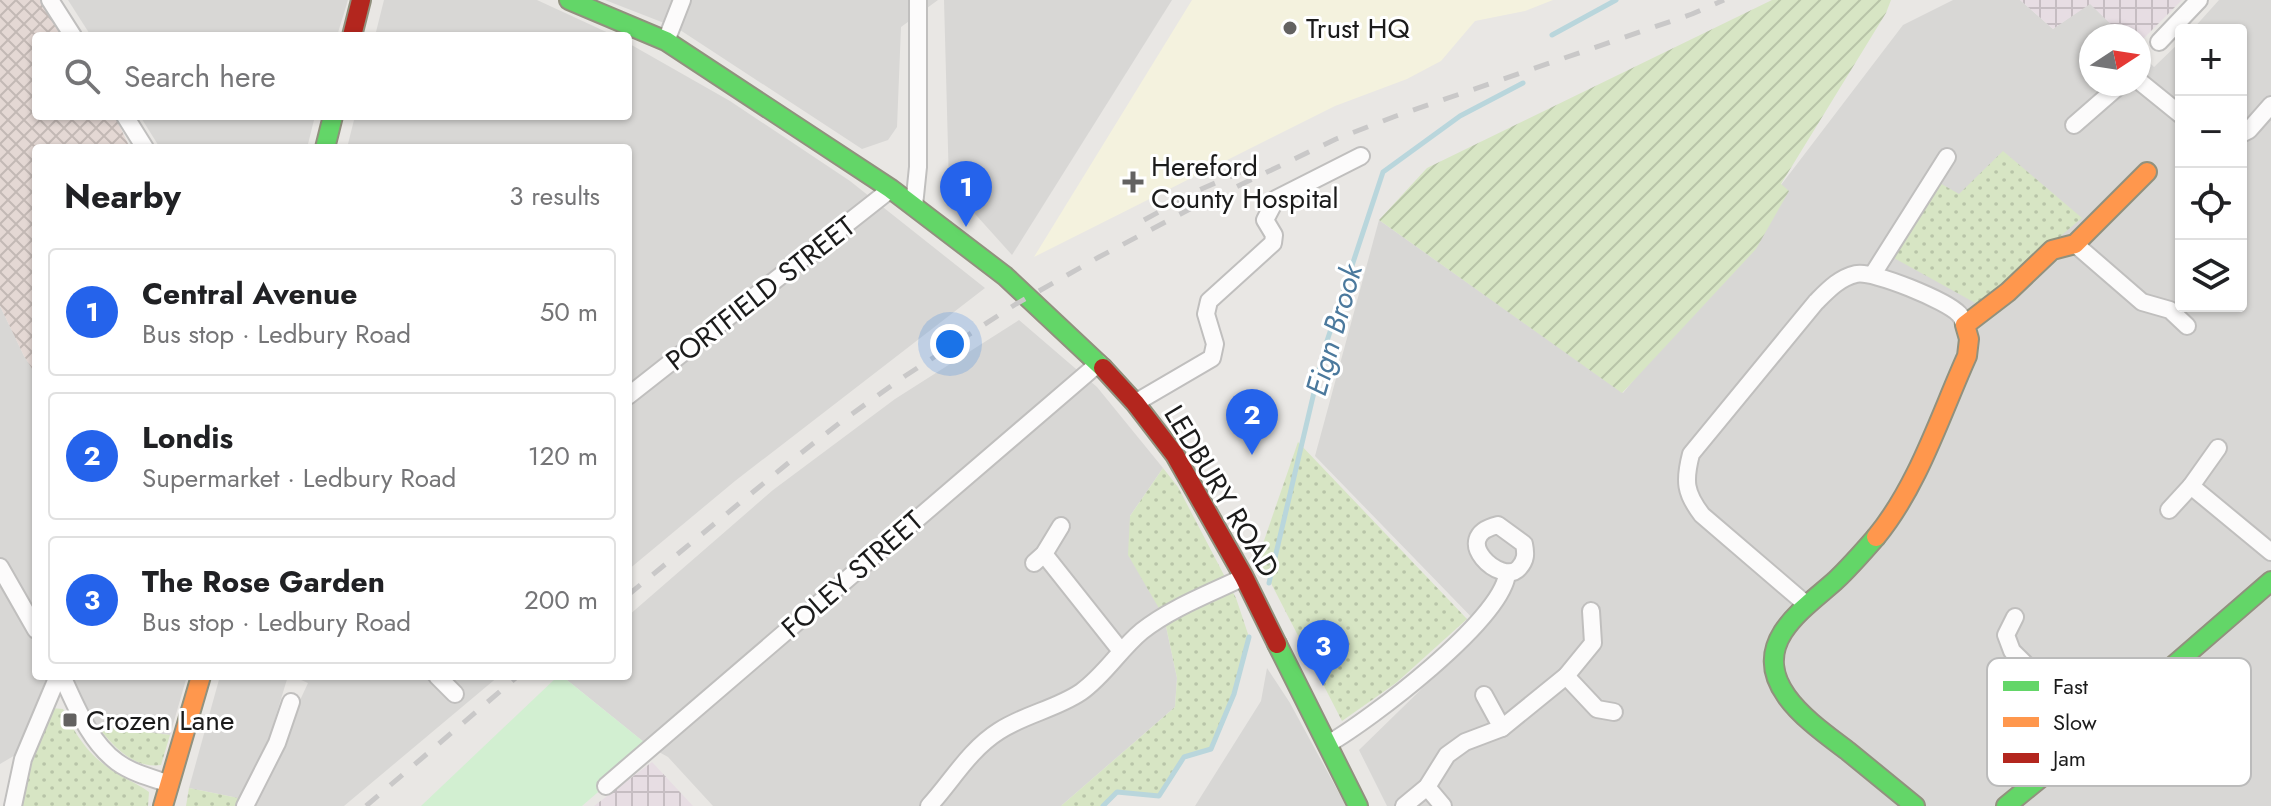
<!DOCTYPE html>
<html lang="en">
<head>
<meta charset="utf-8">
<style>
  :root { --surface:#fff; --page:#f6f6f6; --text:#202124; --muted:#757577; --line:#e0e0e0; --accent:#2563eb }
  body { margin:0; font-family:Jost,sans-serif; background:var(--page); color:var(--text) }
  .controls { position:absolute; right:24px; top:24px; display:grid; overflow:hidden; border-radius:8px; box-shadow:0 2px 6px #0004 }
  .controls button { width:72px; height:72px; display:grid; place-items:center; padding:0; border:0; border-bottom:2px solid var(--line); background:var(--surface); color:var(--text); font:40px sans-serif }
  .compass { position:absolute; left:2079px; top:24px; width:72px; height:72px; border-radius:50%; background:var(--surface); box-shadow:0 2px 6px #0004; rotate:78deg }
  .you { position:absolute; left:950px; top:344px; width:28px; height:28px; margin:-20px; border:6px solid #fff; border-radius:50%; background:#1a73e8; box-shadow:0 0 0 12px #1a73e833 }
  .badge { display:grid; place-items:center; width:52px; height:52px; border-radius:50%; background:var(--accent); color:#fff; font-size:26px; font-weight:700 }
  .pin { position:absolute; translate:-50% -66px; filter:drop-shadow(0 2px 4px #0008) }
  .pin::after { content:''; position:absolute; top:42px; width:28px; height:24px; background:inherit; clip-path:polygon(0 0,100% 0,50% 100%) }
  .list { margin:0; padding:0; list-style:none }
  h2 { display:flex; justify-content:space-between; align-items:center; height:104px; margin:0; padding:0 32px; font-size:34px }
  h2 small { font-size:26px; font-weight:400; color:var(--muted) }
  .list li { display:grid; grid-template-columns:52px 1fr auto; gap:24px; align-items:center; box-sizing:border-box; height:128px; margin:0 16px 16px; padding:0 16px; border:2px solid var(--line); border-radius:8px }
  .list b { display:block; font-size:30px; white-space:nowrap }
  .list p { margin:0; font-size:26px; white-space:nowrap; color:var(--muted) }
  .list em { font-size:26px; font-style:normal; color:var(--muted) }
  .icon { flex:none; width:44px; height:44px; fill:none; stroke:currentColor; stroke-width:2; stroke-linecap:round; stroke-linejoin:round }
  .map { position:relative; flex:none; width:2271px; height:806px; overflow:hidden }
  .search { position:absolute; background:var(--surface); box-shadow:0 2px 6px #0004; left:32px; top:32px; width:600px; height:88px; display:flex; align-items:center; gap:20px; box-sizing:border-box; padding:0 28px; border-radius:8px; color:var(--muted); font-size:30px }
  .panel { position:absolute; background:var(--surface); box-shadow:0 2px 6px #0004; left:32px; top:144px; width:600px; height:536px; border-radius:8px }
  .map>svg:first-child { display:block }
  .residential { fill:#d8d7d5 }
  .industrial { fill:url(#industrial-grid) }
  .education { fill:#f4f2de }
  .military { fill:url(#military-cross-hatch) }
  .grass { fill:url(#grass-dots) }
  .park { fill:#d2efd1 }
  .garden { fill:url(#garden-furrows) }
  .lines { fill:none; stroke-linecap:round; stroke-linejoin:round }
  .stream { stroke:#b9d6dc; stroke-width:5 }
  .street-casing { stroke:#c0bfbe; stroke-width:20 }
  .fast-casing { stroke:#91917e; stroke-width:22 }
  .slow-casing { stroke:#91917e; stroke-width:22 }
  .jam-casing { stroke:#91917e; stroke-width:22 }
  .street { stroke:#fcfbfb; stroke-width:16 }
  .fast { stroke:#63d668; stroke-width:18 }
  .slow { stroke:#ff974d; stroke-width:18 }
  .jam { stroke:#b3261e; stroke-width:18 }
  .rail { stroke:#c9c8c8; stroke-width:5; stroke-dasharray:16 16; stroke-linecap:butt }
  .poi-dot { fill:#636261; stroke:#fff; stroke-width:3 }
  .labels { text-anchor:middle; stroke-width:6; stroke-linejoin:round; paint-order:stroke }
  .poi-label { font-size:28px; fill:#1b1b1b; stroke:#fff; text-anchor:start }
  .street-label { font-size:28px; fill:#1b1b1b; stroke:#fff }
  .water-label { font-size:30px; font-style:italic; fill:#4b799d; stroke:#fff }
  .key { fill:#fff; stroke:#bbb; stroke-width:2 }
  .key-label { font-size:22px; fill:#1b1b1b }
</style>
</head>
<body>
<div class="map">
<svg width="2271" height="806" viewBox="0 0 2271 806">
  <defs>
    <pattern id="industrial-grid" width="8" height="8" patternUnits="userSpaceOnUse" patternTransform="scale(2)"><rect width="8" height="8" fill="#e7dde3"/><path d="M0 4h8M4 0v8" fill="none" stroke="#c6bdc2"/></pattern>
    <pattern id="military-cross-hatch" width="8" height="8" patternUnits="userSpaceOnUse" patternTransform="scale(2)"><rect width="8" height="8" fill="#e4d8d4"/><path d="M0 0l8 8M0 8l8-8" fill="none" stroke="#c3b9b5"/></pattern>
    <pattern id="grass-dots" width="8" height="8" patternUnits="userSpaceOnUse" patternTransform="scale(2)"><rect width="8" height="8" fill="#d7e5c4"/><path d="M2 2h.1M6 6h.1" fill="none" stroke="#b8c4a8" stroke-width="1.8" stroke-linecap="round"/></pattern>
    <pattern id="garden-furrows" width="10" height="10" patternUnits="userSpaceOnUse" patternTransform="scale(2)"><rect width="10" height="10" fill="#d7e5c4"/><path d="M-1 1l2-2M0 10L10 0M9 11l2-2" fill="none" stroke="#b8c4a8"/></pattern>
  </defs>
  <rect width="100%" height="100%" fill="#e9e7e4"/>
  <g class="residential">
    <path d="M68 0H348L337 36H91Z"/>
    <path d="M384 0H537L615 36H375Z"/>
    <path d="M605 0H938L901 27 897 127 888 140 862 149 677 28Z"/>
    <path d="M944 0H1172L1012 255 949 185Z"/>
    <path d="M1953 0H2020L2053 29 2090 3 2123 36H2091V84H2139V52L2154 67 2181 41V306H2241V30H2192L2219 0H2271V806H1387L1359 750 1483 629 1315 456 1379 220 1623 393 1788 191 1781 185 1903 25Z"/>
    <path d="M628 43 730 101 850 181 985 288 735 481 628 570V148H347L355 116H628Z"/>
    <path d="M140 116H315L307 148H160Z"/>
    <path d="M0 306 24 356 34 372H36V676H47L17 754 0 764Z"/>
    <path d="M1019 320 1097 387 1163 468 1130 516 1164 617 1177 678 1175 707 1061 806H713L668 757 650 747 562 676H628V616L773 490 895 399Z"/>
    <path d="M1267 668 1290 703 1346 806H1195L1261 701Z"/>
    <path d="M71 676H187L170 735 96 725Z"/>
    <path d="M220 676H288L270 735 243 799 189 788Z"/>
    <path d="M292 676H499L344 806H251L308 683Z"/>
  </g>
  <g class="industrial">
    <path d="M2020 0H2182L2139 43V36H2123L2090 4 2053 29Z"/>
    <path d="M652 762 693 806H594Z"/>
  </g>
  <path class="education" d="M1192 0H1553L1525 11 1475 21 1441 61 1407 79 1335 106 1034 257Z"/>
  <path class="military" d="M0 0H43L66 36H36V116H115L130 148H36V372H34L24 356 0 306Z"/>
  <g class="grass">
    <path d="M2003 151 2082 218 1979 305 1894 258 1938 182 1959 194Z"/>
    <path d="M1298 442 1467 619 1396 683 1342 721 1258 558Z"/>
    <path d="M1163 468 1178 487 1236 598 1249 637 1234 694 1211 749 1184 757 1159 796 1117 792 1103 806H1061L1175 707 1177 678 1164 617 1128 555 1130 516Z"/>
    <path d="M51 708 63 709C76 735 86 752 110 769 123 778 137 783 149 792L148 806H19L28 772Z"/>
    <path d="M96 725 170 735 161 765C132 769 113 745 96 725Z"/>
    <path d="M189 788 243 799 238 806H186Z"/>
  </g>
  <path class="park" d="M558 676H562L650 747 582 806H421Z"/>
  <path class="garden" d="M1772 0H1891L1886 13 1781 184 1789 191 1756 249 1622 393 1379 220 1427 168Z"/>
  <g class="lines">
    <g class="stream">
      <path d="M1552 35 1616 0"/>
      <path d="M1269 583 1324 350 1383 172 1460 116 1523 83"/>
      <path d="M1103 806 1117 792 1159 796 1184 757 1211 749 1234 694 1249 637"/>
    </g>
    <g class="street-casing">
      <g id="street">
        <path d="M50 0 73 36"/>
        <path d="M666 41 682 0"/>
        <path d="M2159 42 2199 0"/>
        <path d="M2139 81 2181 115"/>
        <path d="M125 116 145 148"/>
        <path d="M2074 125 2121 84"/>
        <path d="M2241 134 2249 130 2271 105"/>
        <path d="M914 206 918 167V0"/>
        <path d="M2075 244 2142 302 2170 310 2187 326"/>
        <path d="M1873 274 1947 157"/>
        <path d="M628 396 891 189"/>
        <path d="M1135 403 1212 358 1215 344 1206 314 1209 301 1273 243 1274 235 1265 220 1276 199 1361 156"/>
        <path d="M2218 448 2191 486 2271 552"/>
        <path d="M2169 510 2191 486"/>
        <path d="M1498 525 1524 544C1526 554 1526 560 1519 568 1502 587 1447 537 1498 525Z"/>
        <path d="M1044 554 1121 651"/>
        <path d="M1034 563 1044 554 1061 526"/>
        <path d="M0 567 36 630"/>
        <path d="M1807 605 1702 515C1685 493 1684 481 1691 454L1816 302C1828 290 1839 278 1856 274 1873 270 1947 301 1959 314 1962 317 1963 321 1965 325"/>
        <path d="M2015 617 2006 635 2012 651 2073 711 2098 731"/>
        <path d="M62 676C76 706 89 741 117 762 132 773 152 778 170 784"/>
        <path d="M437 676 455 694"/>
        <path d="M1566 676 1597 709 1614 712"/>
        <path d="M1484 695 1502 728"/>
        <path d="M1328 744C1370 720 1502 620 1507 574"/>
        <path d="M606 786 1099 363"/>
        <path d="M1427 787 1443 806"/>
        <path d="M13 806 23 759 58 676"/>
        <path d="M245 806 277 743 291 702"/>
        <path d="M929 806C952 781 969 750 999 731 1025 714 1056 709 1081 692 1105 675 1120 649 1142 631 1171 608 1211 593 1244 577"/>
        <path d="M1404 806 1427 787 1447 755 1465 742 1502 728 1566 676 1593 643 1591 611"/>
      </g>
    </g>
    <g class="fast-casing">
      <g id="fast">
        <path d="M569 0 666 41 891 189 1005 276 1103 368"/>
        <path d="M325 148 333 116"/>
        <path d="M1876 537C1863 552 1850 567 1835 581 1817 597 1796 612 1783 632 1750 684 1814 725 1849 752 1871 770 1893 788 1915 806"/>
        <path d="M1277 644 1358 806"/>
        <path d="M2006 806 2098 731 2271 581"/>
      </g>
    </g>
    <g class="slow-casing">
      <g id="slow">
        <path d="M1876 537C1918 486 1940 416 1967 356L1969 339 1965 325 2008 292 2052 250 2075 244 2147 172"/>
        <path d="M163 806 201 676"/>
      </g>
    </g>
    <g class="jam-casing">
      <g id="jam">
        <path d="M352 36 361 0"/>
        <path d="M1103 368 1135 403 1175 455 1244 577 1277 644"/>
      </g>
    </g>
    <use href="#street" class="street"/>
    <use href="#fast" class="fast"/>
    <use href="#slow" class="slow"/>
    <use href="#jam" class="jam"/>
    <g class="rail">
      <path d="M1144 220 1199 190 1248 169"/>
      <path d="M628 595 787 464 842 421 905 376 1016 304 1099 257 1190 209 1336 139 1396 116 1692 14 1724 0"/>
      <path d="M366 806 518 676"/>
    </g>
  </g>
  <g class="poi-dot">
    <circle cx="1290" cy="28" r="8"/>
    <path d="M1129 170h8v8h8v8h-8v8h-8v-8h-8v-8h8z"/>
    <rect x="62" y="712" width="16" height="16" rx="4"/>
  </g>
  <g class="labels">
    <g class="poi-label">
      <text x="1306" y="38">Trust HQ</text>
      <text x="1151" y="176">Hereford<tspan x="1151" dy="32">County Hospital</tspan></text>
      <text x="86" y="730">Crozen Lane</text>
    </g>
    <g class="street-label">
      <text transform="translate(760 293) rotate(-38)" y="10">PORTFIELD STREET</text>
      <text transform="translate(1222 491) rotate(59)" y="10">LEDBURY ROAD</text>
      <text transform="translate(852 574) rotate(-41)" y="10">FOLEY STREET</text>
    </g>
    <g class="water-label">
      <text transform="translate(1334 330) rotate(-74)" y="10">Eign Brook</text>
    </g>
  </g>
  <rect x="1987" y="658" width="264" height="128" rx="12" class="key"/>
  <rect x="2003" y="681" width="36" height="10" fill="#63d668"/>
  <rect x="2003" y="717" width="36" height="10" fill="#ff974d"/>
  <rect x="2003" y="753" width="36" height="10" fill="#b3261e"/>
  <g class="key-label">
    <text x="2053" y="694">Fast</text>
    <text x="2053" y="730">Slow</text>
    <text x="2053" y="766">Jam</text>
  </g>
</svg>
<div class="controls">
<button>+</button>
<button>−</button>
<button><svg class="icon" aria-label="locate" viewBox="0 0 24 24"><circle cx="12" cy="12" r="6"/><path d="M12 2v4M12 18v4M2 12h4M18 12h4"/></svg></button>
<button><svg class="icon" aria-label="layers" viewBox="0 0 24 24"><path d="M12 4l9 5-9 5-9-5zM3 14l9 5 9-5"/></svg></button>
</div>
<svg class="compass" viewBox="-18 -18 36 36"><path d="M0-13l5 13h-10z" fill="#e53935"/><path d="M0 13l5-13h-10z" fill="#757577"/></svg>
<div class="you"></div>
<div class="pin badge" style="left:966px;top:227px">1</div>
<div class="pin badge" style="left:1252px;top:455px">2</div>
<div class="pin badge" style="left:1323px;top:686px">3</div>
<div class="search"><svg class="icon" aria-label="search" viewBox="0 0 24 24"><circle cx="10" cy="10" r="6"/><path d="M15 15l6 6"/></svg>Search here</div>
<section class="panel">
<h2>Nearby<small>3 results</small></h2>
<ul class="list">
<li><span class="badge">1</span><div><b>Central Avenue</b><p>Bus stop · Ledbury Road</p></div><em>50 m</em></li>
<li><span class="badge">2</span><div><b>Londis</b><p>Supermarket · Ledbury Road</p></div><em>120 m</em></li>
<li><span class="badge">3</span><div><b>The Rose Garden</b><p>Bus stop · Ledbury Road</p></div><em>200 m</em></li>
</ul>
</section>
</div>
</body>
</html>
